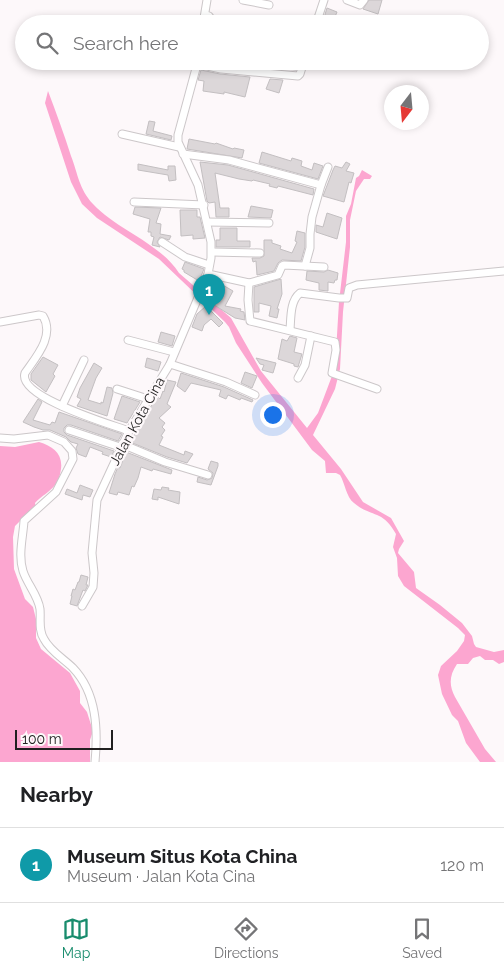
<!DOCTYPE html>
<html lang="en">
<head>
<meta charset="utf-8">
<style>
  :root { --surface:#fff; --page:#f2f2f2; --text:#202124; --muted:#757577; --line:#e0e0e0; --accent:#198c6d }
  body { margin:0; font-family:Raleway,sans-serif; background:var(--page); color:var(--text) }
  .compass { position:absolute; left:384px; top:85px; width:45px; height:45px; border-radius:50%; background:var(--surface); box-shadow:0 2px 8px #0003; rotate:196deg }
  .scale { position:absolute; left:15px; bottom:12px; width:98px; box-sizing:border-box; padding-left:5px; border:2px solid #212020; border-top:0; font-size:14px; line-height:18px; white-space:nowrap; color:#212020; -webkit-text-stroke:4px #fdf8fa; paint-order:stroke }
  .you { position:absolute; left:272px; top:414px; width:18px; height:18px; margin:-12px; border:4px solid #fff; border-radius:50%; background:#1a73e8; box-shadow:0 0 0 8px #1a73e833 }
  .badge { display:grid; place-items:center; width:32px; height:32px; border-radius:50%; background:var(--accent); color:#fff; font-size:16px; font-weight:700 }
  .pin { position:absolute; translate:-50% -41px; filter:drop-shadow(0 1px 2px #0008) }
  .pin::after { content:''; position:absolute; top:26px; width:18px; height:15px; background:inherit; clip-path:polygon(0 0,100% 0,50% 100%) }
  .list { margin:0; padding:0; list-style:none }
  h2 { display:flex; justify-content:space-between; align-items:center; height:65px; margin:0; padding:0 20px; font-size:21px }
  h2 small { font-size:16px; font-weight:400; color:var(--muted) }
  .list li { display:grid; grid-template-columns:32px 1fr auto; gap:15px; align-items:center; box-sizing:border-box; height:75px; padding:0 20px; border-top:1px solid var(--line) }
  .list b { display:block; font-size:19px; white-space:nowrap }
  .list p { margin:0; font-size:16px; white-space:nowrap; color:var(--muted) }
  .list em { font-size:16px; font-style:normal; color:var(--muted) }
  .icon { flex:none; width:28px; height:28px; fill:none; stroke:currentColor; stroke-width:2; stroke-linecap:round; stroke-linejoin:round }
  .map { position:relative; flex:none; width:504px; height:762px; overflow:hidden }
  .search { position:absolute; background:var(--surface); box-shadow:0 2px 8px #0003; left:15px; right:15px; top:15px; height:55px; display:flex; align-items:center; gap:12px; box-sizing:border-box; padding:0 18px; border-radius:28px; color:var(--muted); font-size:19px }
  .sheet { height:140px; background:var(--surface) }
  nav { display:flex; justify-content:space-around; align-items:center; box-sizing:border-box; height:70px; border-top:1px solid var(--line); background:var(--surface); font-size:14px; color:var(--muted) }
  nav a { display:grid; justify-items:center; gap:2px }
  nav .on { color:var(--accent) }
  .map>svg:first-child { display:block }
  .water { fill:#fca6d0 }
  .building { fill:#dcd7d9; stroke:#c3bfc1 }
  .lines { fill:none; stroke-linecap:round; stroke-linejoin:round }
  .street-casing { stroke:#ccc7c9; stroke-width:9 }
  .street { stroke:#fff; stroke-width:7 }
  .labels { text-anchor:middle; stroke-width:4.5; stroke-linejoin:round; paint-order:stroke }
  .street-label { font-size:14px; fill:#212020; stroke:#fdf8fa }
</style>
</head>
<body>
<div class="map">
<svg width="504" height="762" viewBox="0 0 504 762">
  <rect width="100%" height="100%" fill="#fdf8fa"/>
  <g class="water">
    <path d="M48 91C56 112 64 134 71 156 78 174 79 189 93 204 117 230 160 243 179 273L231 318 261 371 307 428 318 413 335 368 339 302 346 242V216L351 204 356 178 359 176 362 170 372 176 370 179H364L356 191 350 220V247L343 312 340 369 335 389 313 435 341 469 363 502 391 518 404 541 399 549 398 553 414 572 416 588 440 605 462 623 472 636 474 644 476 647 494 652 504 650V662L499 664 493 660H485L480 656 473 658 468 664H457C449 676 449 685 455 697L485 749 496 762H480L466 743 458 721 452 715 442 694 438 675 441 666 457 651 464 641 465 635 458 628 404 586 398 576 397 558 393 547 396 534C382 509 372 518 354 503 346 497 345 483 340 475L336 473H326L325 461 312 450 262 383 236 343 229 327 225 322 159 259 97 218 82 204 71 182 45 103Z"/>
    <path d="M39 442C53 446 63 454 61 469 60 475 59 480 56 484 50 492 41 496 35 503L36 508 25 516 15 526 13 537 14 569 25 599 33 607 36 619V638L41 649 70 673 80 691V703L87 712 93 731 90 740V762H0V446L15 447Z"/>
  </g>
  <g class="building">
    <path d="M369 0H382L378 14 363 9Z"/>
    <path d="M327 8 337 12 332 24 323 21Z"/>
    <path d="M274 62 288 64H298L296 70 274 68Z"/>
    <path d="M201 70 220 74 250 77 245 97 224 92V94L203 91 204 81 198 80Z"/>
    <path d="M270 79 283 80 279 93 266 89Z"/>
    <path d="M149 121 155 122 153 131 172 136 171 140 146 134Z"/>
    <path d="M189 139 215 144 216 143 233 149 234 148 244 150 242 158 187 149Z"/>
    <path d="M262 152 291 161 292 158 302 161 301 166 312 170 314 163 323 166 318 179 259 163Z"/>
    <path d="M200 162 228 165 314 189 313 195 278 186 277 188 269 186 270 184 253 180 252 181 239 179 215 173 220 208H229V217H216L215 202 209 203 207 201Z"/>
    <path d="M346 162 350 164 346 171 354 173 351 183 349 182 344 202 323 196 333 170 335 166 342 168Z"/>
    <path d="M138 164 168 170V166H175L176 180 169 181 168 175 138 170Z"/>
    <path d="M251 206 273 210 271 218 248 217Z"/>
    <path d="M135 207 161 208 156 223 161 224 160 234 171 236 169 240 160 237 157 242 160 247 152 245 154 237 151 236V232H148L150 219 133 214Z"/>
    <path d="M180 210H197V217H200L205 238 193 239V235L181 236Z"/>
    <path d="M327 213 342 218 337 239 316 232V225L323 227Z"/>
    <path d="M220 228H237V241H250V247H216V240H220Z"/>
    <path d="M297 231 305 233V247L301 261 282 260 278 263 274 271 257 275 256 261 253 262 252 258H260L264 256V240H272V243L281 246 280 249 292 253 297 242 295 241Z"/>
    <path d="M185 262 204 269 199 281 184 272V270L182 269Z"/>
    <path d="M328 270 338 273 337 280H335L334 283 328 282V291L319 290V283L306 280 307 271 324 272Z"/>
    <path d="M281 279 282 294 277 309H279L277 318 269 316 271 306 259 303V312H254V287Z"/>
    <path d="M214 284 219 287 221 284 233 291 225 306 241 309 240 311 244 312 245 320 235 318 211 303 214 299 208 295Z"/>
    <path d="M206 306 223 323 219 327 211 319 204 325 202 331 192 327 197 314Z"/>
    <path d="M161 332 175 336 172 346 158 342Z"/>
    <path d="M290 336 297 338 294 352 302 354 298 367 294 366V364L278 359 282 339 287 341Z"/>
    <path d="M43 357 58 365 53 374 55 376 46 392 31 380V374Z"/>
    <path d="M147 358 161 362 158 371 145 367Z"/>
    <path d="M256 358 276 363 273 373 262 370 264 365 260 364Z"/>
    <path d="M94 363 102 368 96 378 88 400 101 404V402L103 403 107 387 112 388 113 393 107 416 77 406 81 399 77 397 80 388Z"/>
    <path d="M245 372 257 376 252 388 241 383Z"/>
    <path d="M181 373 224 387 253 400 252 402 241 398 240 400 228 395 226 399 219 396 221 390 191 383 185 392 177 386Z"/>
    <path d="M167 380 176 382 167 404 171 407 159 418 165 423 162 427 165 430 161 436 163 437 159 445 184 455 185 451 193 454 187 463 167 457 130 442 157 396 160 399 163 391 164 392Z"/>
    <path d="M122 396 140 402 127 423 114 419Z"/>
    <path d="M38 399 42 402 33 420 50 425 52 422 55 423 59 412 122 434 118 441 71 425H67L64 428V432L67 435 114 451 111 457 102 454 103 452 90 447 86 457 78 454 76 448 78 444 71 442 66 437 50 430H43L34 427 23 422Z"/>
    <path d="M126 452 172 470 171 474 153 469 152 471 141 467 138 478 134 487 132 486 129 495 118 492 117 495 109 493 115 474 118 467 120 468Z"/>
    <path d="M211 461 218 463V466L211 485 197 482 198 477 207 480 212 478 213 473 208 469Z"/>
    <path d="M80 485 93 490 90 497 83 495 82 500 65 494 67 489 77 493Z"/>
    <path d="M162 487 169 488 168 490 180 492 179 504 158 497V500L152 499 154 489 161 490Z"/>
    <path d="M81 575 88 577 86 585H88L85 591 83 590 77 606 70 604 72 596H71L73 589 75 590 78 582H79Z"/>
  </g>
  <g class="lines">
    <g class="street-casing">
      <g id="street">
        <path d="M243 0 269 5"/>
        <path d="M347 0 360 5 364 0"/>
        <path d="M205 15 209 16 215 24"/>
        <path d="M203 24 207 0"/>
        <path d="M316 24 324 0"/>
        <path d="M198 64 221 69 298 76 300 74 304 61"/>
        <path d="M122 134 179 147"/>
        <path d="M183 154 229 160 321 185"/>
        <path d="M134 202 204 205"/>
        <path d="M207 222 269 223"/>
        <path d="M162 242 185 257 209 265"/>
        <path d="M212 252 260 253"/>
        <path d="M305 266 310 248V234L312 217 321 185 328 167"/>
        <path d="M208 274 249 283 278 275 282 266 284 265 324 267"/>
        <path d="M249 283 248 300 250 321 335 342 336 350 332 373 377 389"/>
        <path d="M0 322 39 315 43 316C55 336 36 357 25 373 17 397 110 424 129 431"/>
        <path d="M290 330C291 317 290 301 300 293L339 298H347L349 288 357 285 504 271"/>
        <path d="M128 340 174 352"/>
        <path d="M170 364 226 382 255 395"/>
        <path d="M298 378 305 365 311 336"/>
        <path d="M117 389 148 399"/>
        <path d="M62 406 84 360"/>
        <path d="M69 430 120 447"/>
        <path d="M0 438 14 439 48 435 64 442 72 451 73 459 56 492 24 521C23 537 18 555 23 571 27 584 38 595 40 609 41 619 38 630 44 639 50 651 64 659 73 668 97 693 98 730 95 762"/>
        <path d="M122 444 165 462 208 475"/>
        <path d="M82 606 93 587 94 573 92 553 97 500 129 431 170 364 208 274 211 258V242L198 185 178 142V135L198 61"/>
      </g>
    </g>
    <use href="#street" class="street"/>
  </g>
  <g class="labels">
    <g class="street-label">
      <text transform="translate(137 421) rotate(-61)" y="5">Jalan Kota Cina</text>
    </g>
  </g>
</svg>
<svg class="compass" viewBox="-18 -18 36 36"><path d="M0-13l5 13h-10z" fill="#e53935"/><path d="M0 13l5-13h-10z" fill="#757577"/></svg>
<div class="scale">100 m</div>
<div class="you"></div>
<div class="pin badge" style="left:209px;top:315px;background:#0f9aa8">1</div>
<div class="search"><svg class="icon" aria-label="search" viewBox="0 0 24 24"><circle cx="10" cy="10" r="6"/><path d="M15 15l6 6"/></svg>Search here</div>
</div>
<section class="sheet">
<h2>Nearby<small></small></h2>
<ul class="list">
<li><span class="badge" style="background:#0f9aa8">1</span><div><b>Museum Situs Kota China</b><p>Museum · Jalan Kota Cina</p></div><em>120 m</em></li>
</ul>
</section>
<nav>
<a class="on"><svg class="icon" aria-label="map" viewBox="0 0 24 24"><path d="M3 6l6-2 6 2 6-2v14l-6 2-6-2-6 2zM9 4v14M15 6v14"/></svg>Map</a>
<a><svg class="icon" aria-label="directions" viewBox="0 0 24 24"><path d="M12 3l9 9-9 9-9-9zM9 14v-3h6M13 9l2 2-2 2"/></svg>Directions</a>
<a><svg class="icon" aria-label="saved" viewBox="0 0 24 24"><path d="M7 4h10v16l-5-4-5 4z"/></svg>Saved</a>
</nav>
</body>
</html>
